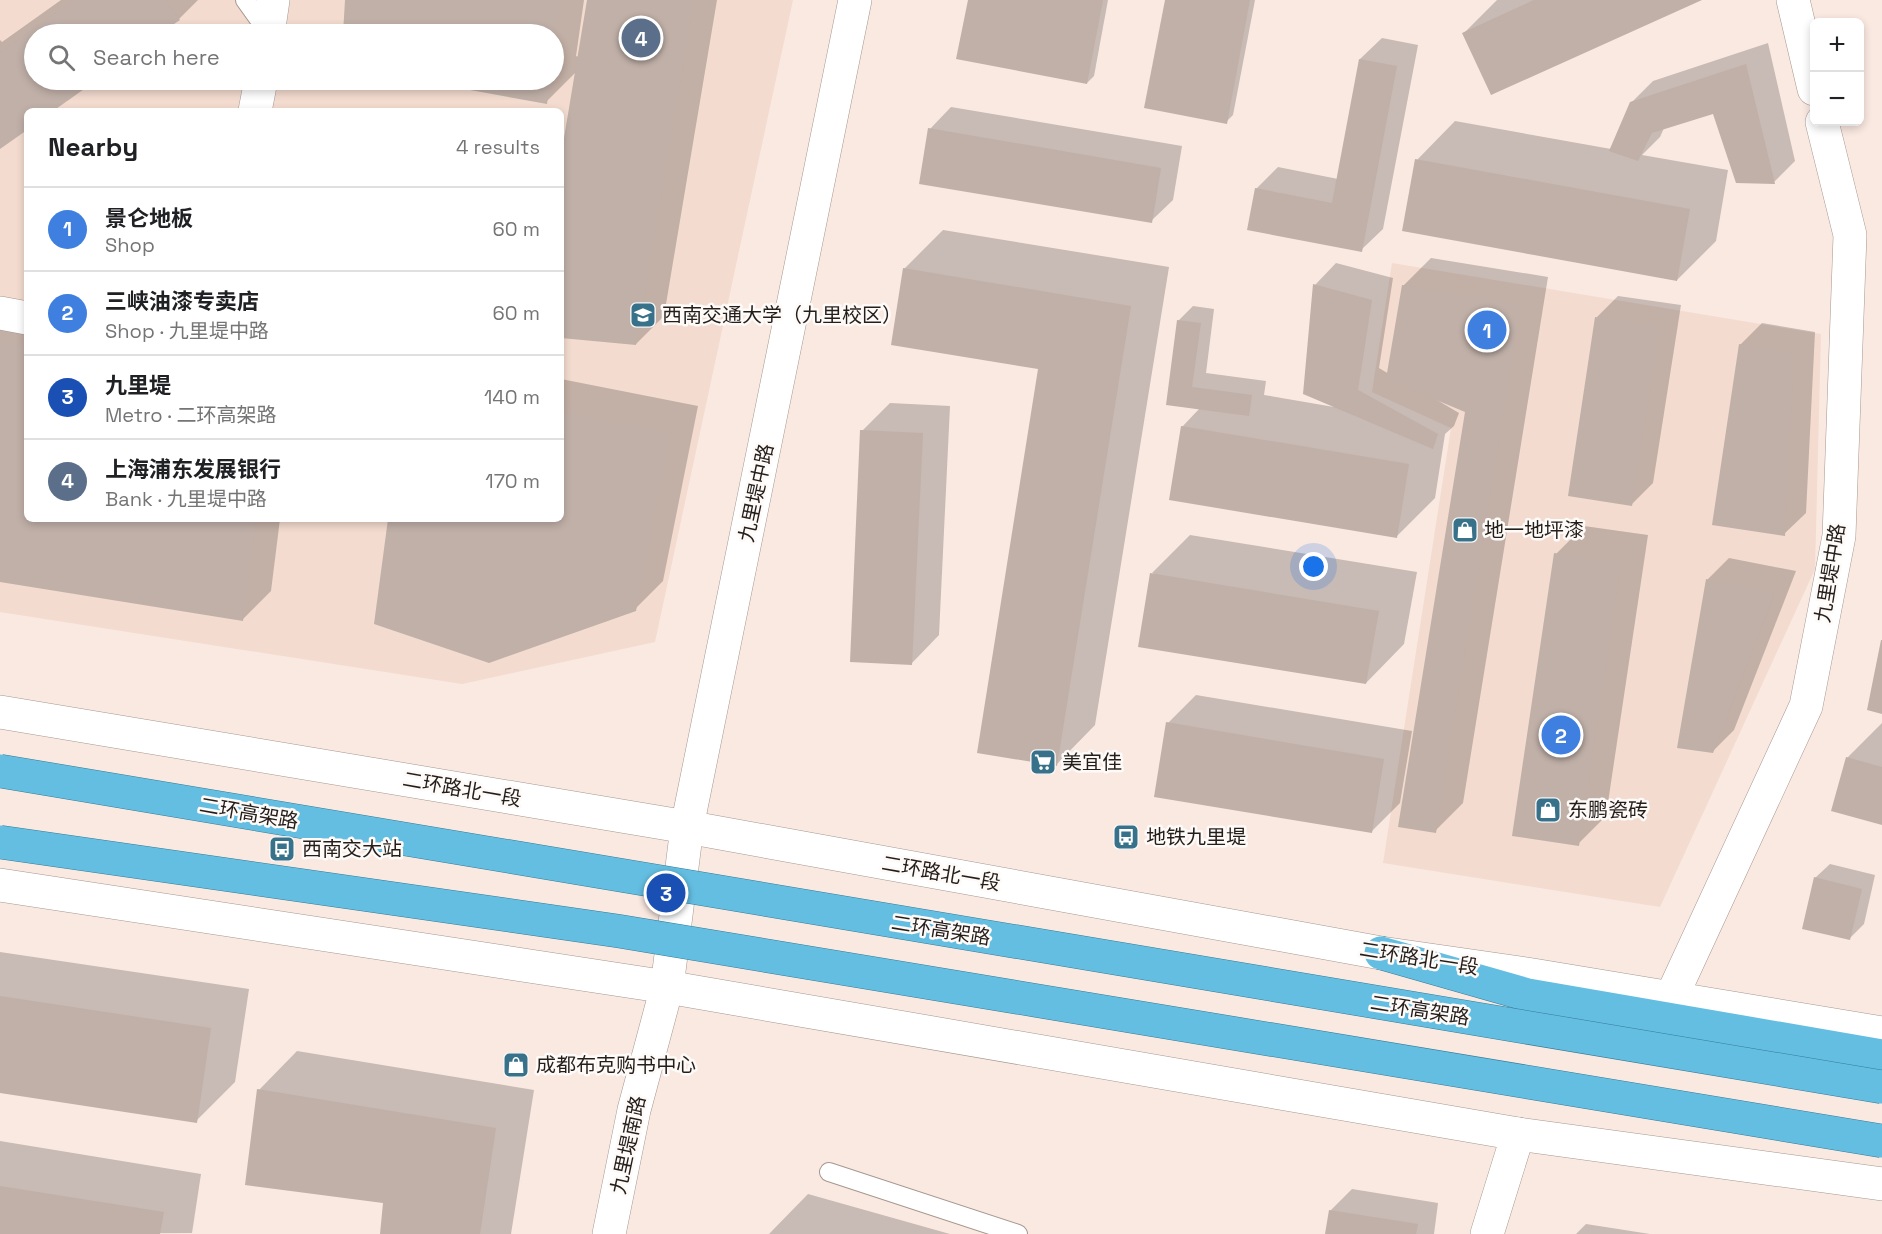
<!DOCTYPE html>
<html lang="en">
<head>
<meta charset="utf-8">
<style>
  :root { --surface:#fff; --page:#f6f6f6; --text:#202124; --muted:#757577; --line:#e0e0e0; --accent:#0f766e }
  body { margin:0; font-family:"Space Grotesk","Noto Sans SC",sans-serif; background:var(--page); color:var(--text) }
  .controls { position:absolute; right:18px; top:18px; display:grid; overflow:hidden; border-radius:9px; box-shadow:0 3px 9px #0003 }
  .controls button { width:54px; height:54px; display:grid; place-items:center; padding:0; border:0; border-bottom:2px solid var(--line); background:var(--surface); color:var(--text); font:30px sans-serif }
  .you { position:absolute; left:1314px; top:567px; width:21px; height:21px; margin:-15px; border:4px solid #fff; border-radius:50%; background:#1a73e8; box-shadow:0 0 0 9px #1a73e833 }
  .badge { display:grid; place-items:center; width:39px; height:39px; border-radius:50%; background:var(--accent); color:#fff; font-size:20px; font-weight:700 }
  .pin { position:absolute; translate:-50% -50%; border:3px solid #fff; box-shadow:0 2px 6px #0006 }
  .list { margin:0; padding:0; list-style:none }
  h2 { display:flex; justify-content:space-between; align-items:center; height:78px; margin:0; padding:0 24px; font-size:26px }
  h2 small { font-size:20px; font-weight:400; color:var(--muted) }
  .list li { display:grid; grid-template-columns:39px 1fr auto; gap:18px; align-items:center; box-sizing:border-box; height:84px; padding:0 24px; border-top:2px solid var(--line) }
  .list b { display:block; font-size:22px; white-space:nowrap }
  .list p { margin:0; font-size:20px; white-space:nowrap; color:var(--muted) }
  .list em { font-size:20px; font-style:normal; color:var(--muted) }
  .icon { flex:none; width:33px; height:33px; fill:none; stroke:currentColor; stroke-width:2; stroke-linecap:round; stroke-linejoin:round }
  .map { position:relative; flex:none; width:1882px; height:1234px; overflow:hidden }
  .search { position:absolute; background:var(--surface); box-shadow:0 3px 9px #0003; left:24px; top:24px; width:540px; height:66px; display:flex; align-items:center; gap:15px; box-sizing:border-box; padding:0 21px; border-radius:33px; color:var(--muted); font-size:22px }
  .panel { position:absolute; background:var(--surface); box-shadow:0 3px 9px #0003; left:24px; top:108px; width:540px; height:414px; border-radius:9px }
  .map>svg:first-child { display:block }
  .built { fill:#f3dbcf; fill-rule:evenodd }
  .shadow { fill:#0003 }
  .building { fill:#c0b0a8 }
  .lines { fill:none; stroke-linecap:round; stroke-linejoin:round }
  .service-casing { stroke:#a6978f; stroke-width:20 }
  .minor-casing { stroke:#a6978f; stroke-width:34 }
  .tertiary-casing { stroke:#a6978f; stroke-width:34 }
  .secondary-casing { stroke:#a6978f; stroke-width:34 }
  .trunk-casing { stroke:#357c97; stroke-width:34 }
  .service { stroke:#fff; stroke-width:18 }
  .minor { stroke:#fff; stroke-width:33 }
  .tertiary { stroke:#fff; stroke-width:33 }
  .secondary { stroke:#fff; stroke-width:33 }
  .trunk { stroke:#64bee2; stroke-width:33 }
  .trunk-bridge-casing { stroke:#357c97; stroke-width:34; stroke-linecap:butt }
  .trunk-bridge { stroke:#64bee2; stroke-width:33 }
  .labels { text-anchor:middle; stroke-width:5; stroke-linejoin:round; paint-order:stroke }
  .poi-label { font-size:20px; fill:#241e1b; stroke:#fdfaf8; text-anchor:start }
  .street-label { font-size:20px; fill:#241e1b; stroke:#fdfaf8 }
</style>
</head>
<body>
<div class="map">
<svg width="1882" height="1234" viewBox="0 0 1882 1234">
  <rect width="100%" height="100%" fill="#fae9e1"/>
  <g class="built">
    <path d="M0 0H793L655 642 462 684 0 612ZM34 34H554V80H34ZM27 111H561V519H27Z"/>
    <path d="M1392 263 1821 334 1815 569 1660 907 1383 863 1451 428 1372 392Z"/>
  </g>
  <g class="shadow">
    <path d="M61 0H198L179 19 157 34H34V80H94L51 111H27V128L0 148V40L2 42Z"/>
    <path d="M346 0H584L576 56 579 57 589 0H717L664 316 636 344 561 337V165L577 71 546 102 417 80H554V34H344Z"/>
    <path d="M969 0H1108L1094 76 1087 83Z"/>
    <path d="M1167 0H1255L1233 115 1226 122Z"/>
    <path d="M1497 0H1698L1464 33Z"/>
    <path d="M1382 38 1418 45 1383 229 1361 250 1256 189 1278 167 1338 179 1360 59Z"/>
    <path d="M1768 43 1795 161 1774 182 1714 112 1664 128 1660 137 1642 155 1728 170 1716 241 1677 280 1417 160 1455 121 1611 149 1631 103 1653 81Z"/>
    <path d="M951 107 1182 146 1173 200 1151 221 930 129Z"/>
    <path d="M943 230 1169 267 1095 725 1057 764 1040 368 904 269Z"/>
    <path d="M1431 258 1548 277 1463 803 1435 831 1467 411 1438 399 1437 400 1459 413 1454 426 1445 434 1435 498 1396 537 1182 427 1200 408 1167 404 1178 321 1193 306 1214 309 1206 373 1266 381 1264 395 1334 407 1315 285 1336 263 1393 278 1379 368 1389 374 1403 286Z"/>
    <path d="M1618 296 1681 305 1653 483 1632 504 1597 317Z"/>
    <path d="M0 309 27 314V519H280L271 591 243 619 0 581Z"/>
    <path d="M1762 323 1815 332 1806 513 1784 534 1740 345Z"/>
    <path d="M561 379 698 406 663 581 635 609 389 519H561Z"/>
    <path d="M890 403 950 406 939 635 911 664 862 431Z"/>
    <path d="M1584 526 1648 535 1606 816 1578 844 1556 554Z"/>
    <path d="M1190 535 1417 572 1404 644 1366 683 1152 573Z"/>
    <path d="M1729 558 1796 571 1734 730 1712 752 1708 579Z"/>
    <path d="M1196 695 1412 731 1400 803 1372 831 1168 723Z"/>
    <path d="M1882 723V823L1847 758Z"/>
    <path d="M1830 864 1875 875 1864 924 1849 939 1815 878Z"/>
    <path d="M0 952 249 989 235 1082 196 1121 0 1092Z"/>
    <path d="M297 1051 534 1090 511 1234H382L385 1202 259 1090Z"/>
    <path d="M0 1141 201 1174 192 1233 0 1234Z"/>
    <path d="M1352 1189 1438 1203 1434 1234H1327L1330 1211Z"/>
    <path d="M808 1194 950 1234H769Z"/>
    <path d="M1586 1224 1650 1234H1576Z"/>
  </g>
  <g class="building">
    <path d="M70 0H166L180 20 159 34H34V80H97L53 111H27V130L0 149V53L71 2Z"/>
    <path d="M345 0H560L555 41 554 34H343Z"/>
    <path d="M587 0H694L636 345 561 338V156Z"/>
    <path d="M968 0H1103L1087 84 956 59Z"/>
    <path d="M1165 0H1250L1227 124 1144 108Z"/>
    <path d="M1534 0H1702L1491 95 1462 33Z"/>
    <path d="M1359 59 1397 66 1362 252 1247 230 1255 188 1332 203Z"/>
    <path d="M1746 64 1775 184 1736 183 1713 114 1652 133 1638 161 1609 151 1630 102Z"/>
    <path d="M415 80H550L547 104Z"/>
    <path d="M928 128 1161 168 1152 223 919 184Z"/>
    <path d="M1415 159 1690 209 1677 281 1402 231Z"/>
    <path d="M903 268 1131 306 1057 766 977 753 1038 369 891 345Z"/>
    <path d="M1313 284 1372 300 1358 390 1438 434 1433 449 1303 394Z"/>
    <path d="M1402 285 1521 304 1436 833 1398 827 1465 412 1386 379Z"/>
    <path d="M1595 317 1660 326 1632 506 1568 496Z"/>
    <path d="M1177 320 1201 323 1192 387 1252 395 1249 416 1166 405Z"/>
    <path d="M0 341 27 346V519H256L243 621 0 582Z"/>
    <path d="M1739 344 1794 353 1785 536 1712 525Z"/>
    <path d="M561 412 671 433 636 611 489 663 374 624 388 519H561Z"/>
    <path d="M1181 426 1409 464 1397 538 1169 500Z"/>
    <path d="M860 430 923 433 912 665 850 662Z"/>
    <path d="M1554 553 1621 563 1579 846 1512 836Z"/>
    <path d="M1150 573 1379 611 1366 684 1138 647Z"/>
    <path d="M1706 579 1775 593 1713 753 1677 748Z"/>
    <path d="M1881 640H1882V714L1867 710Z"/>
    <path d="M1166 722 1384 759 1372 833 1154 797Z"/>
    <path d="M1846 757 1882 767V825L1831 811Z"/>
    <path d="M1814 877 1862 889 1850 940 1802 929Z"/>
    <path d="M0 996 211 1028 197 1123 0 1093Z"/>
    <path d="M257 1089 496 1128 480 1234H380L383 1203 245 1185Z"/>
    <path d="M0 1186 164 1212 160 1234H0Z"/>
    <path d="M1329 1210 1418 1224 1416 1234H1325Z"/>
  </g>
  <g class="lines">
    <g class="service-casing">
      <g id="service">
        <path d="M245 0 268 32"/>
        <path d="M829 1172 1018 1234"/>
      </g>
    </g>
    <g class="minor-casing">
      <g id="minor">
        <path d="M1793 0 1814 89"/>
        <path d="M268 34 273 0"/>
        <path d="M255 111 261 80"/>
        <path d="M0 313 27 318"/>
        <path d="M1671 998 1806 706 1839 536 1850 235 1822 122"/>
        <path d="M1487 1234 1518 1134"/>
      </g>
    </g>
    <g class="tertiary-casing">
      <path id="tertiary" d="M609 1234 634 1110 667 987 687 827 855 0"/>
    </g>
    <g class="secondary-casing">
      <g id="secondary">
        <path d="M0 712 687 827 1381 953 1533 975 1882 1033"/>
        <path d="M0 885 667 987 1518 1134 1882 1184"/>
      </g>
    </g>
    <g class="trunk-casing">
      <path id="trunk" d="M1381 953 1528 995 1882 1056"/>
    </g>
    <use href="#service" class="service"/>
    <use href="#minor" class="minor"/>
    <use href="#tertiary" class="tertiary"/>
    <use href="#secondary" class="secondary"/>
    <use href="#trunk" class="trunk"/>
    <g class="trunk-bridge-casing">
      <g id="trunk-bridge">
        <path d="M0 771 1882 1087"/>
        <path d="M0 842 618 931 1882 1141"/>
      </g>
    </g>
    <use href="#trunk-bridge" class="trunk-bridge"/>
  </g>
  <defs>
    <g id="university-square" transform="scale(1.35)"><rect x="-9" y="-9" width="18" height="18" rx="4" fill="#37718a" stroke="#fdfaf8"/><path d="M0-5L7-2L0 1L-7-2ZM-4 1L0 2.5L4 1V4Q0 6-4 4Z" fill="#fff"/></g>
    <g id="shop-square" transform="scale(1.35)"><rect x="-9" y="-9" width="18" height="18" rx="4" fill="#37718a" stroke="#fdfaf8"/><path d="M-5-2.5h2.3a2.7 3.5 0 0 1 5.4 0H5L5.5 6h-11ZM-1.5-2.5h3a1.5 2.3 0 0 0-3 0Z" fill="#fff"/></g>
    <g id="supermarket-square" transform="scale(1.35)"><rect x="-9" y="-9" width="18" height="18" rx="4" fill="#37718a" stroke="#fdfaf8"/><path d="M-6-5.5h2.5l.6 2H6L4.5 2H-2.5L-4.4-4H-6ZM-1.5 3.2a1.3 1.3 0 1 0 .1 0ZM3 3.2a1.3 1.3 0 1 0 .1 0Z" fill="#fff"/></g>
    <g id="bus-square" transform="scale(1.35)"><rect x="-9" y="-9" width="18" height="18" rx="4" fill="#37718a" stroke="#fdfaf8"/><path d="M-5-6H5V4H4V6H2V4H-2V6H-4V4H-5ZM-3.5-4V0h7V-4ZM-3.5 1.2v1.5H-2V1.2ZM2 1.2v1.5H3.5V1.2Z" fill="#fff"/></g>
  </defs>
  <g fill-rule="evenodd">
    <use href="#university-square" x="643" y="315"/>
    <use href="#shop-square" x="1465" y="530"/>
    <use href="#supermarket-square" x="1043" y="762"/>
    <use href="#shop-square" x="1548" y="810"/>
    <use href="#bus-square" x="1126" y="837"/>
    <use href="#bus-square" x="282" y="849"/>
    <use href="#shop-square" x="516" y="1065"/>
  </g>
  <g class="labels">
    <g class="poi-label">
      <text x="662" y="322">西南交通大学（九里校区）</text>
      <text x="1484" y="537">地一地坪漆</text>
      <text x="1062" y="769">美宜佳</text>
      <text x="1568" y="817">东鹏瓷砖</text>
      <text x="1146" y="844">地铁九里堤</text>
      <text x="302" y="856">西南交大站</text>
      <text x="536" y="1072">成都布克购书中心</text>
    </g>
    <g class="street-label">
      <text transform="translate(756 493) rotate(-78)" y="7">九里堤中路</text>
      <text transform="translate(1830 573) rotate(-81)" y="7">九里堤中路</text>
      <text transform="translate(462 789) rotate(10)" y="7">二环路北一段</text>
      <text transform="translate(249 813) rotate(10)" y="7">二环高架路</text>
      <text transform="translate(941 873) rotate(10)" y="7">二环路北一段</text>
      <text transform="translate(941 930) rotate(9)" y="7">二环高架路</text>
      <text transform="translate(1419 958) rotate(9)" y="7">二环路北一段</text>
      <text transform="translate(1420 1010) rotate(9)" y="7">二环高架路</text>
      <text transform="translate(628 1145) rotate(-78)" y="7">九里堤南路</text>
    </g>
  </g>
</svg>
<div class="controls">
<button>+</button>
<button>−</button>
</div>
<div class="you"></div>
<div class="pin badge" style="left:1487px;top:330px;background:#3f7fe0">1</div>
<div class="pin badge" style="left:1561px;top:735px;background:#3f7fe0">2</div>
<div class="pin badge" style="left:666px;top:893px;background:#1a4fb4">3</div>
<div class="pin badge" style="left:641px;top:38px;background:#5c6f8a">4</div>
<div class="search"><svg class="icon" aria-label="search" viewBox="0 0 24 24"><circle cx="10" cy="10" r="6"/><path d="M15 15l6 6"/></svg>Search here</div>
<section class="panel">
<h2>Nearby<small>4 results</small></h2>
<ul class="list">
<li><span class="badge" style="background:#3f7fe0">1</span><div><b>景仑地板</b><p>Shop</p></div><em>60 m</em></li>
<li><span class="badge" style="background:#3f7fe0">2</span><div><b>三峡油漆专卖店</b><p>Shop · 九里堤中路</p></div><em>60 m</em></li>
<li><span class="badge" style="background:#1a4fb4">3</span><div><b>九里堤</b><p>Metro · 二环高架路</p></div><em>140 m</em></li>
<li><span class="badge" style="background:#5c6f8a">4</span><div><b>上海浦东发展银行</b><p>Bank · 九里堤中路</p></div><em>170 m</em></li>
</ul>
</section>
</div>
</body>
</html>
